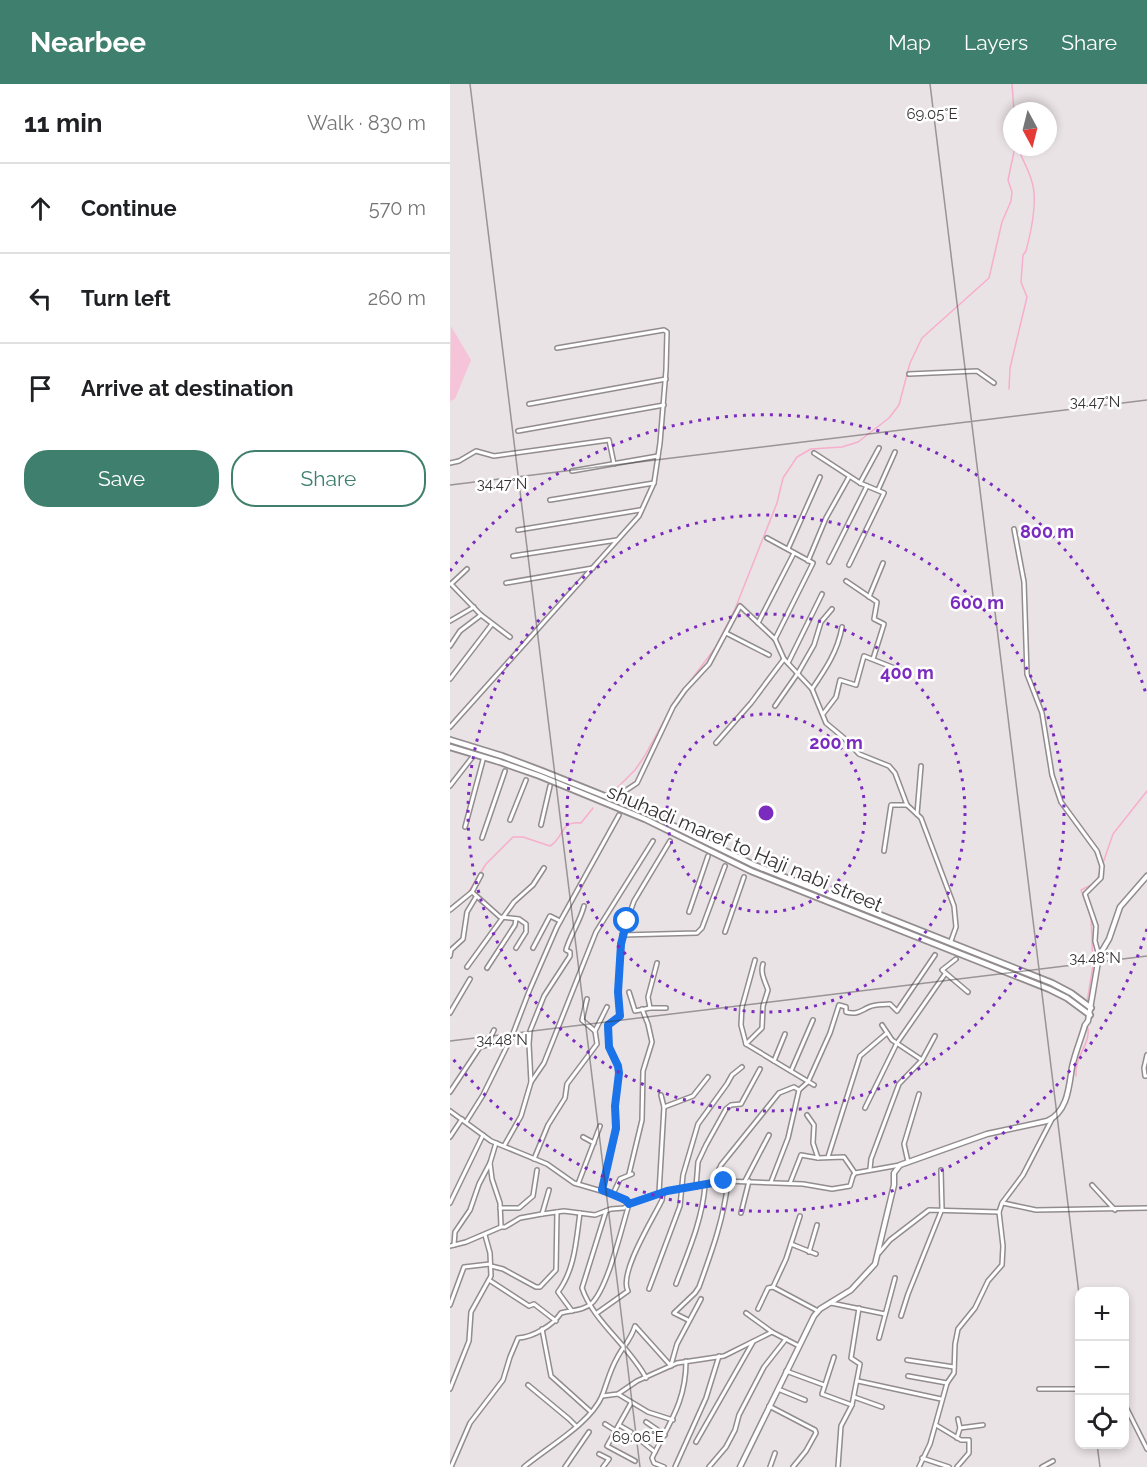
<!DOCTYPE html>
<html lang="en">
<head>
<meta charset="utf-8">
<style>
  :root { --surface:#fff; --page:#f2f2f2; --text:#202124; --muted:#757577; --line:#e0e0e0; --accent:#3f7f6d }
  body { margin:0; font-family:Raleway,sans-serif; background:var(--page); color:var(--text) }
  .controls { position:absolute; right:18px; bottom:18px; display:grid; overflow:hidden; border-radius:12px; box-shadow:0 3px 9px #0003 }
  .controls button { width:54px; height:54px; display:grid; place-items:center; padding:0; border:0; border-bottom:2px solid var(--line); background:var(--surface); color:var(--text); font:30px sans-serif }
  .compass { position:absolute; left:553px; top:18px; width:54px; height:54px; border-radius:50%; background:var(--surface); box-shadow:0 3px 9px #0003; rotate:173deg }
  .stop { position:absolute; width:18px; height:18px; margin:-14px; border:4px solid #1a73e8; border-radius:50%; background:#fff }
  .stop.end { background:#1a73e8; border-color:#fff; box-shadow:0 2px 6px #0008 }
  .list { margin:0; padding:0; list-style:none }
  h2 { display:flex; justify-content:space-between; align-items:center; height:78px; margin:0; padding:0 24px; font-size:26px }
  h2 small { font-size:20px; font-weight:400; color:var(--muted) }
  .list li { display:grid; grid-template-columns:39px 1fr auto; gap:18px; align-items:center; box-sizing:border-box; height:90px; padding:0 24px; border-top:2px solid var(--line) }
  .list b { display:block; font-size:22px; white-space:nowrap }
  .list em { font-size:20px; font-style:normal; color:var(--muted) }
  .actions { display:flex; gap:12px; padding:18px 24px }
  .actions a { flex:1; padding:14px 0; border:2px solid var(--accent); border-radius:24px; text-align:center; font-size:21px; color:var(--accent) }
  .actions .main { background:var(--accent); color:#fff }
  .icon { flex:none; width:33px; height:33px; fill:none; stroke:currentColor; stroke-width:2; stroke-linecap:round; stroke-linejoin:round }
  .map { position:relative; flex:none; width:697px; height:1383px; overflow:hidden }
  header { display:flex; align-items:center; gap:36px; box-sizing:border-box; height:84px; padding:0 30px; background:var(--accent); color:#fff }
  header strong { font-size:28px }
  nav { display:flex; gap:33px; margin-inline-start:auto; font-size:21px }
  main { display:flex }
  aside { flex:1; background:var(--surface) }
  .map>svg:first-child { display:block }
  .green { fill:#f6c4d8 }
  .lines { fill:none; stroke-linecap:round; stroke-linejoin:round }
  .stream { stroke:#f7aecc; stroke-width:1.5 }
  .minor-casing { stroke:#928c8e; stroke-width:6 }
  .tertiary-casing { stroke:#928c8e; stroke-width:7 }
  .secondary-casing { stroke:#928c8e; stroke-width:8 }
  .minor { stroke:#fff; stroke-width:3 }
  .tertiary { stroke:#fff; stroke-width:4 }
  .secondary { stroke:#fff; stroke-width:4.5 }
  .route { stroke:#1a73e8; stroke-width:8 }
  .ticks { fill:none; stroke:#373435; stroke-width:1.5; stroke-opacity:0.45 }
  .ring { fill:none; stroke:#7b2cbf; stroke-width:3; stroke-dasharray:3 6 }
  .labels { text-anchor:middle; stroke-width:5; stroke-linejoin:round; paint-order:stroke }
  .street-label { font-size:20px; fill:#373435; stroke:#fff }
  .ticks-label { font-size:15px; text-anchor:middle; fill:#373435; stroke:#fff; stroke-width:5; stroke-linejoin:round; paint-order:stroke }
  .centre { fill:#7b2cbf; stroke:#fff; stroke-width:3 }
  .ring-label { font-size:18px; text-anchor:middle; font-weight:bold; fill:#7b2cbf; stroke:#fff; stroke-width:5; stroke-linejoin:round; paint-order:stroke }
</style>
</head>
<body>
<header>
<strong>Nearbee</strong>
<nav><a>Map</a><a>Layers</a><a>Share</a></nav>
</header>
<main>
<aside>
<h2>11 min<small>Walk · 830 m</small></h2>
<ul class="list">
<li><svg class="icon" aria-label="ahead" viewBox="0 0 24 24"><path d="M12 20V5M6 11l6-6 6 6"/></svg><div><b>Continue</b></div><em>570 m</em></li>
<li><svg class="icon" aria-label="left" viewBox="0 0 24 24"><path d="M17 20v-9H6M10 6l-5 5 5 5"/></svg><div><b>Turn left</b></div><em>260 m</em></li>
<li><svg class="icon" aria-label="arrive" viewBox="0 0 24 24"><path d="M6 21V4h12l-3 4 3 4H6"/></svg><div><b>Arrive at destination</b></div></li>
</ul>
<div class="actions"><a class="main">Save</a><a>Share</a></div>
</aside>
<div class="map">
<svg width="697" height="1383" viewBox="0 0 697 1383">
  <rect width="100%" height="100%" fill="#eae3e5"/>
  <path class="green" d="M1 242 21 276 5 315 0 317Z"/>
  <g class="lines">
    <g class="stream">
      <path d="M562 0 564 27"/>
      <path d="M559 305 560 284 577 213 571 198 573 171 576 167C581 148 588 117 582 98 579 86 572 76 568 63"/>
      <path d="M224 619 265 564 285 525 327 419 333 394 347 373 361 365 392 363 408 358 439 334 449 321 460 279 472 254 539 194 552 138 561 117 562 108 558 96 565 63"/>
      <path d="M162 709 185 686 194 673 220 626"/>
      <path d="M653 779 663 750 697 707"/>
      <path d="M647 796 650 787"/>
      <path d="M16 812 36 780 63 753H73L100 762C115 753 109 737 131 739L143 724"/>
      <path d="M637 918 643 881 641 833 631 806 641 801"/>
      <path d="M626 992C624 972 643 958 637 941"/>
    </g>
    <g class="minor-casing">
      <g id="minor">
        <path d="M459 290 527 287 544 299"/>
        <path d="M79 320 216 295"/>
        <path d="M68 347 214 321"/>
        <path d="M364 369 410 399 434 409 399 481"/>
        <path d="M0 379 9 377 26 367 44 372 159 356 164 380"/>
        <path d="M122 387 208 372"/>
        <path d="M410 399 429 364"/>
        <path d="M428 406 445 368"/>
        <path d="M100 416 204 399"/>
        <path d="M564 445 574 498 577 590 592 629 602 691 611 718 647 767 652 782 651 794 635 810 646 842 645 857 649 872"/>
        <path d="M68 446 190 426"/>
        <path d="M317 454 363 479 325 555"/>
        <path d="M338 465 370 393"/>
        <path d="M63 472 167 456"/>
        <path d="M358 477 376 434 399 393"/>
        <path d="M379 478 417 402"/>
        <path d="M396 497 427 518 424 535 434 540 423 575"/>
        <path d="M56 499 143 484"/>
        <path d="M1 500 31 531 60 553"/>
        <path d="M1 500 17 485"/>
        <path d="M419 513 433 479"/>
        <path d="M0 537 24 523"/>
        <path d="M308 539 344 469"/>
        <path d="M276 549 319 571"/>
        <path d="M0 562 10 547 31 531"/>
        <path d="M338 579 372 510"/>
        <path d="M0 595 42 540"/>
        <path d="M362 605C375 586 388 567 392 543"/>
        <path d="M325 622 348 589 364 561 371 538 382 525"/>
        <path d="M373 630 386 613 390 596 406 601 414 572 457 589"/>
        <path d="M0 643 189 432 204 399 210 359 216 286 217 248 214 246 107 264"/>
        <path d="M266 659 301 619 334 575"/>
        <path d="M0 702 24 671"/>
        <path d="M163 715 187 699 223 623 235 606 259 580 290 522 325 555 334 575 362 605 376 639 394 654 409 670 439 682 445 689 457 721 471 734 504 822 506 843 501 857"/>
        <path d="M467 730 471 682"/>
        <path d="M60 736 76 696"/>
        <path d="M91 741 100 702"/>
        <path d="M15 743 33 676"/>
        <path d="M32 754 55 687"/>
        <path d="M434 767 441 721H457"/>
        <path d="M22 808 50 833 69 835 76 840V848L66 864"/>
        <path d="M0 826 22 808 31 791"/>
        <path d="M239 828 258 772"/>
        <path d="M275 848 294 793"/>
        <path d="M172 851 247 849 252 844 275 782"/>
        <path d="M83 864 100 832 110 837"/>
        <path d="M0 872 1 866 13 855 17 828 26 813"/>
        <path d="M506 875 492 886 518 908"/>
        <path d="M305 876 292 923 291 941 296 960 364 1001"/>
        <path d="M17 883 64 818 83 801 94 784"/>
        <path d="M37 884 65 841 66 835"/>
        <path d="M179 908 185 927 200 924H216"/>
        <path d="M200 924 198 913 207 879"/>
        <path d="M0 929 20 895"/>
        <path d="M432 941 442 956 472 976"/>
        <path d="M145 947 157 923"/>
        <path d="M296 960 312 944 313 922 318 906C315 897 310 889 313 880"/>
        <path d="M697 971 694 984 695 992H697"/>
        <path d="M324 977 335 950"/>
        <path d="M341 987 363 936"/>
        <path d="M81 998 79 960 80 947 94 912 120 872V868L116 866C120 851 130 838 134 822"/>
        <path d="M0 1008 30 963 37 961 44 946"/>
        <path d="M214 1023 243 1012 258 993"/>
        <path d="M415 1024 447 959 495 890"/>
        <path d="M0 1027 41 1057 97 1080 124 1099 165 1111 179 1120C172 1143 158 1203 142 1219 133 1227 122 1226 111 1229 103 1241 84 1253 68 1254L60 1273 53 1296 20 1339 1 1383"/>
        <path d="M357 1031 364 1041 363 1059 368 1074"/>
        <path d="M16 1038 33 1011 62 952 80 905 107 843 169 731"/>
        <path d="M0 1053 12 1035"/>
        <path d="M133 1053 144 1059"/>
        <path d="M54 1062 71 1032 81 998 94 979 146 848 203 757"/>
        <path d="M378 1073 410 972 437 949"/>
        <path d="M84 1075 98 1041 115 1014 117 1000 147 960 145 947 132 936 137 915"/>
        <path d="M458 1078 454 1060 469 1010"/>
        <path d="M40 1079 42 1095 50 1119 51 1142"/>
        <path d="M420 1085 421 1075 449 1000 472 976 485 952"/>
        <path d="M179 1090 192 1036 193 987 202 958 198 940 192 925"/>
        <path d="M295 1097 319 1051"/>
        <path d="M270 1098 269 1085 271 1081 329 1009 344 1003 349 1006"/>
        <path d="M321 1098 338 1054 349 1006 358 998 380 949 389 921 396 923V928C407 931 410 927 419 923 425 920 434 921 440 920L447 927 485 871"/>
        <path d="M340 1099 351 1071 368 1074 394 1073 405 1089"/>
        <path d="M128 1100 150 1042"/>
        <path d="M642 1101 665 1126"/>
        <path d="M246 1103 248 1078 256 1061 276 1025 281 1021 291 1020 310 985"/>
        <path d="M151 1106 167 1044 165 1022 169 989 168 982 159 963 157 941 170 932 168 908 172 851 184 817 220 757"/>
        <path d="M209 1109 214 1023 211 1011"/>
        <path d="M163 1110 170 1095 182 1090"/>
        <path d="M0 1119 33 1051"/>
        <path d="M553 1119 586 1126 697 1124"/>
        <path d="M50 1124H69L83 1112 87 1086"/>
        <path d="M156 1127 132 1204C143 1237 180 1263 196 1294"/>
        <path d="M291 1129 299 1097"/>
        <path d="M92 1130 99 1106"/>
        <path d="M341 1160 366 1170"/>
        <path d="M4 1161 5 1148 20 1126 29 1100 40 1079 46 1059"/>
        <path d="M0 1162 16 1158 51 1143H55L70 1134 92 1130 114 1127 145 1131 161 1125 174 1124 179 1120 217 1107 274 1097 353 1100 382 1105 400 1102 403 1092 405 1089 450 1081"/>
        <path d="M359 1168 367 1141"/>
        <path d="M429 1169 440 1156 479 1126 549 1128"/>
        <path d="M41 1182 53 1185 86 1203H90L106 1186 107 1128"/>
        <path d="M39 1196 79 1222 84 1220 106 1237"/>
        <path d="M226 1200C238 1168 252 1137 255 1102"/>
        <path d="M323 1203 336 1175 350 1132"/>
        <path d="M199 1205 230 1122 233 1091 248 1040 277 1000 282 991 292 983"/>
        <path d="M381 1219 435 1230"/>
        <path d="M0 1221 14 1183 40 1180"/>
        <path d="M308 1225 318 1204 323 1203 368 1227"/>
        <path d="M122 1227 108 1208C125 1185 126 1157 130 1129"/>
        <path d="M147 1229 178 1207C168 1190 204 1133 212 1116L213 1108"/>
        <path d="M296 1229 322 1248"/>
        <path d="M451 1232 458 1210 492 1125 491 1086"/>
        <path d="M238 1236 224 1229 245 1209 249 1203C262 1167 274 1134 278 1097"/>
        <path d="M186 1243 221 1282"/>
        <path d="M92 1245 101 1292 140 1327"/>
        <path d="M429 1254 445 1194"/>
        <path d="M384 1273 372 1310 402 1321"/>
        <path d="M457 1276 504 1283"/>
        <path d="M221 1281 227 1260 251 1215"/>
        <path d="M336 1287 374 1301"/>
        <path d="M458 1292 497 1299"/>
        <path d="M408 1297 491 1315"/>
        <path d="M78 1301 119 1335 126 1342"/>
        <path d="M0 1305 19 1257 21 1228 41 1192 40 1169 35 1151"/>
        <path d="M328 1305 355 1316"/>
        <path d="M589 1305H630"/>
        <path d="M168 1310 198 1328 223 1336"/>
        <path d="M152 1312 168 1310 187 1297 227 1279 274 1272 322 1248 349 1262"/>
        <path d="M404 1313 432 1323"/>
        <path d="M181 1319 157 1362 185 1377"/>
        <path d="M674 1319 697 1365"/>
        <path d="M319 1322 365 1346 366 1349 356 1367 343 1383"/>
        <path d="M196 1338 215 1351"/>
        <path d="M155 1340 166 1347"/>
        <path d="M169 1341 181 1348"/>
        <path d="M486 1341 511 1356H519V1369L507 1383"/>
        <path d="M510 1344 533 1341"/>
        <path d="M507 1354 510 1344 508 1335"/>
        <path d="M190 1356 205 1368"/>
        <path d="M246 1358 303 1258"/>
        <path d="M149 1370 159 1375 153 1383"/>
        <path d="M472 1374 499 1383"/>
        <path d="M74 1383C96 1364 140 1340 152 1312 157 1299 160 1286 167 1274 173 1262 181 1256 185 1242"/>
        <path d="M115 1383 139 1348"/>
        <path d="M214 1383 204 1379 202 1374C219 1339 236 1318 236 1277"/>
        <path d="M225 1383 256 1314 269 1272"/>
        <path d="M259 1383 276 1363 285 1346 289 1331 314 1283 336 1255"/>
        <path d="M320 1383 325 1369"/>
        <path d="M388 1383 391 1342 402 1321 410 1280 401 1274 409 1224"/>
        <path d="M469 1383 480 1360 497 1299 504 1289 505 1260 508 1245 525 1224 538 1197 552 1181 553 1162 549 1128 552 1119 573 1091 602 1035"/>
        <path d="M592 1383 603 1377"/>
      </g>
    </g>
    <g class="tertiary-casing">
      <path id="tertiary" d="M290 1383 364 1232 370 1225 401 1206 425 1180 444 1101V1089L450 1081 537 1050 597 1037C618 1028 619 1002 622 983 625 969 631 955 635 941L638 937 649 872 659 855 670 823 697 792"/>
    </g>
    <g class="secondary-casing">
      <g id="secondary">
        <path d="M0 656 52 672 92 687 197 729 304 781 602 899 621 909 641 924"/>
        <path d="M0 663 50 678 90 692 195 735 301 787 599 905 617 914 640 931"/>
      </g>
    </g>
    <use href="#minor" class="minor"/>
    <use href="#tertiary" class="tertiary"/>
    <use href="#secondary" class="secondary"/>
  </g>
  <g class="lines">
    <path class="route" d="M177 837 171 860 168 908 170 932 158 941 159 963 168 982 169 989 165 1022 166 1044 152 1106 176 1116 179 1120 217 1107 274 1097"/>
  </g>
  <path class="ticks" d="M20 0 190 1383M480 0 630 1218M0 401 697 316M0 957 697 872M647 1360 650 1383"/>
  <g class="ring">
    <circle cx="316" cy="729" r="99"/>
    <circle cx="316" cy="729" r="199"/>
    <circle cx="316" cy="729" r="298"/>
    <path d="M697 845A398 398 0 0 1 0 971M0 487A398 398 0 0 1 697 613"/>
  </g>
  <g class="labels">
    <g class="street-label">
      <text transform="translate(295 764) rotate(23)" y="7">shuhadi maref to Haji nabi street</text>
    </g>
  </g>
  <g class="ticks-label">
    <text x="482" y="35">69.05°E</text>
    <text x="645" y="323">34.47°N</text>
    <text x="52" y="405">34.47°N</text>
    <text x="645" y="879">34.48°N</text>
    <text x="52" y="961">34.48°N</text>
    <text x="188" y="1358">69.06°E</text>
  </g>
  <circle cx="316" cy="729" r="9" class="centre"/>
  <g class="ring-label">
    <text x="597" y="454">800 m</text>
    <text x="527" y="525">600 m</text>
    <text x="457" y="595">400 m</text>
    <text x="386" y="665">200 m</text>
  </g>
</svg>
<div class="controls">
<button>+</button>
<button>−</button>
<button><svg class="icon" aria-label="locate" viewBox="0 0 24 24"><circle cx="12" cy="12" r="6"/><path d="M12 2v4M12 18v4M2 12h4M18 12h4"/></svg></button>
</div>
<svg class="compass" viewBox="-18 -18 36 36"><path d="M0-13l5 13h-10z" fill="#e53935"/><path d="M0 13l5-13h-10z" fill="#757577"/></svg>
<div class="stop" style="left:177px;top:837px"></div>
<div class="stop end" style="left:274px;top:1097px"></div>
</div>
</main>
</body>
</html>
